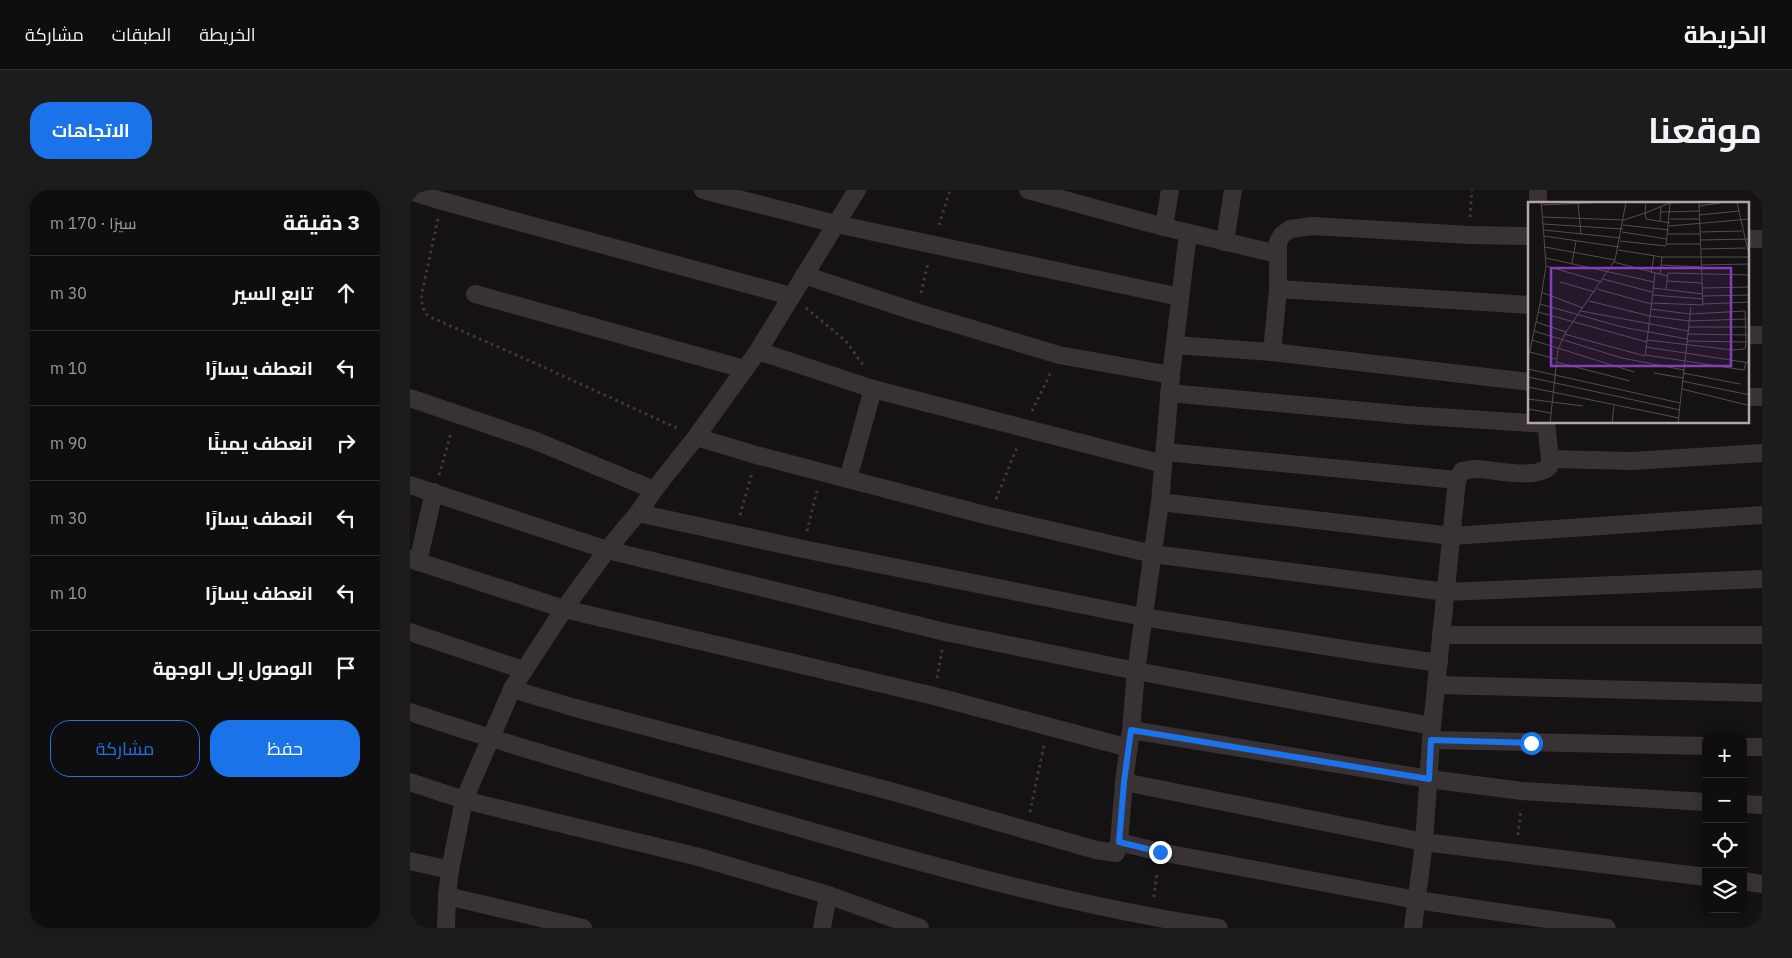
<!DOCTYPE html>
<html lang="ar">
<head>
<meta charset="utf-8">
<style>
  :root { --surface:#0f0e0e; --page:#1d1c1c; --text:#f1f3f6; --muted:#9b9c9e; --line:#2f2e2e; --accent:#1a73e8 }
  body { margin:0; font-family:"IBM Plex Sans",Cairo,sans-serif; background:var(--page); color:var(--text); direction:rtl }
  .controls { position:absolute; right:15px; bottom:15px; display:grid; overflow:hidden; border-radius:10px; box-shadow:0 2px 12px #0003 }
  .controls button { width:45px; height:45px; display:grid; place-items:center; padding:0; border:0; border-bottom:1px solid var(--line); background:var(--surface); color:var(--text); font:25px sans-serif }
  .stop { position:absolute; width:15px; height:15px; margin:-11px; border:4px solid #1a73e8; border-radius:50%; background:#fff }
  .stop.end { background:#1a73e8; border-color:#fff; box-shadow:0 1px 5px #0008 }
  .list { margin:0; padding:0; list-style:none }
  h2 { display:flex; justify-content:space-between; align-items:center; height:65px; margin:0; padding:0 20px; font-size:21px }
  h2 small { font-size:16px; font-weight:400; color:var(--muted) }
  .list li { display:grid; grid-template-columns:32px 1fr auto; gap:15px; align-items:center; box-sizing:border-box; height:75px; padding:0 20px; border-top:1px solid var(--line) }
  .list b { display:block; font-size:19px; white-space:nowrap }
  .list em { font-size:16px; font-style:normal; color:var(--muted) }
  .actions { display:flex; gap:10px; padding:15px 20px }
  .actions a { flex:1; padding:11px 0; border:1px solid var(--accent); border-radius:20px; text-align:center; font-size:18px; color:var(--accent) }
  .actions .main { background:var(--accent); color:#fff }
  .icon { flex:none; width:28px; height:28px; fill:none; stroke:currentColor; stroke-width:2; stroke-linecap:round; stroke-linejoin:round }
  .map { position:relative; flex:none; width:1352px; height:738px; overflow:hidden; direction:ltr; border-radius:20px }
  header { display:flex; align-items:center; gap:30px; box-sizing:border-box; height:70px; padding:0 25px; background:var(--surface); border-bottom:1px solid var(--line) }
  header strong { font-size:24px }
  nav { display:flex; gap:28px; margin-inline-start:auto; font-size:18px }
  .intro { display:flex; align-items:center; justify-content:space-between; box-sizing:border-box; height:120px; padding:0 30px }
  h1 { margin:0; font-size:35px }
  .button { padding:12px 22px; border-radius:20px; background:var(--accent); color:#fff; font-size:18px; font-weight:700 }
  main { display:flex; gap:30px; padding:0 30px }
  aside { flex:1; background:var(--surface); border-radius:20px; box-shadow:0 2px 12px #0003 }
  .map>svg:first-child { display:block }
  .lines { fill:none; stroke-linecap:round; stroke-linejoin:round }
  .path { stroke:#40383c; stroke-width:3; stroke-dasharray:2.5 4; stroke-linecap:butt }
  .minor { stroke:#393235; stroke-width:18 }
  .route { stroke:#1a73e8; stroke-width:6 }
  .inset-road { fill:none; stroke:#554c50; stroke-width:1 }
  .view { fill:#843ebc; fill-opacity:0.15; stroke:#843ebc; stroke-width:2.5 }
  .inset-edge { fill:none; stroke:#b6a2ac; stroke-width:2.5 }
</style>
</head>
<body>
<header>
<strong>الخريطة</strong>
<nav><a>الخريطة</a><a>الطبقات</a><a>مشاركة</a></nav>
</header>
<div class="intro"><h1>موقعنا</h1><a class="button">الاتجاهات</a></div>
<main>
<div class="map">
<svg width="1352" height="738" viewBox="0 0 1352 738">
  <rect width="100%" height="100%" fill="#141212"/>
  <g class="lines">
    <g class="path">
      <path d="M1060 27 1062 0"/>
      <path d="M28 29 12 103C11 112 12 119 18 126L129 175 269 239"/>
      <path d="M529 35 540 0"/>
      <path d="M511 103 518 73"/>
      <path d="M396 118 436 151 453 175"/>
      <path d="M622 221 641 182"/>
      <path d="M29 285 41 243"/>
      <path d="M586 309 607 257"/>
      <path d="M330 325 342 283"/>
      <path d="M397 341 407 301"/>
      <path d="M527 488 532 460"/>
      <path d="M620 622 634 555"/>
      <path d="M1108 645 1111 619"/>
      <path d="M744 707 747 681"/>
    </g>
    <g class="minor">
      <path d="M293 0 426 34 770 107"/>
      <path d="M618 0 754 37 867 64"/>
      <path d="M1128 0V14"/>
      <path d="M0 1 32 11 381 106"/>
      <path d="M754 37 760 0"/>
      <path d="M778 43 761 185 750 312 1042 346 1352 325"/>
      <path d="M1338 49H1352"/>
      <path d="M815 52 823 0"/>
      <path d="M394 85 506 122 649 165 761 185"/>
      <path d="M868 99 1120 115"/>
      <path d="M65 104 334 179"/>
      <path d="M1338 145H1352"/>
      <path d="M765 155 862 162 1120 192"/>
      <path d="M348 161 463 199 753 274"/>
      <path d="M862 162 868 99V52L872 45 880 39 902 36 1060 45 1120 46"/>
      <path d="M759 203 998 225 1136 234"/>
      <path d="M1338 207H1352"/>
      <path d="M0 208 126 251 244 300"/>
      <path d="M286 247 346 265 579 326 743 364 1036 402 1352 389"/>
      <path d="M755 262 1047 290"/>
      <path d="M1140 269 1222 271 1352 263"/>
      <path d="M438 289 463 199"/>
      <path d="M0 295 197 360 535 442 726 481 1022 536"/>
      <path d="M228 323 393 359 733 427 959 463 1029 473"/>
      <path d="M0 369 154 419 524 506 719 558"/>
      <path d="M8 372 24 302"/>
      <path d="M0 442 113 480"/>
      <path d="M1031 445H1352"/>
      <path d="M1026 495 1352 503"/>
      <path d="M102 499 162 517 484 602 686 660 706 663 709 652 714 592 721 540 726 481 750 312"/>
      <path d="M0 522C117 561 236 594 355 628 504 671 654 715 809 738"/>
      <path d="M721 540 1019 589 1112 601 1296 612"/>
      <path d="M1021 550 1296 556"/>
      <path d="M1333 557H1352"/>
      <path d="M0 592 54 610 285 666 418 705 510 738"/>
      <path d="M714 592 1014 652 1296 687"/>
      <path d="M1333 614 1352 615"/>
      <path d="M709 652 750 662 1007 710 1197 738"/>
      <path d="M0 671 40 680"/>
      <path d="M1333 691 1352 694"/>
      <path d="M37 706 173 738"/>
      <path d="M36 738 37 706 40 680 54 610 102 499 154 419 197 360 228 323 244 300 286 247 348 161 447 0"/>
      <path d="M412 738 418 705"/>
      <path d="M1003 738 1014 652 1022 536 1047 290 1052 281C1057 280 1063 279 1068 279 1087 280 1123 290 1139 277L1140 269 1136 232"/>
    </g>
  </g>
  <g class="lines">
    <path class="route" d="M750 662 709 652 714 592 721 540 1019 589 1021 550 1121 553"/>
  </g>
  <g transform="translate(1118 12)">
    <rect width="221" height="221" fill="#141212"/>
    <path class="inset-road" d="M13 0 15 22 95 27M118 0 117 11 142 1 166 0M209 0 222 58M50 1 53 32M13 3 82 0M171 4 199 0M133 10 171 9M171 13 211 9M15 15 96 18 117 11 118 17 142 21M142 17H171M132 19 133 4M95 23 141 28M141 24 222 17M16 28 93 36M94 30 139 37M172 30 214 29M140 32H172M16 34 91 45M172 38 222 37M92 39 138 44 142 1M139 42H172M17 45 87 58M173 47 218 46M90 48 134 55H220M18 56 126 80M86 60 139 74M44 61 48 39M133 63 173 65M173 63 222 62M18 64 74 80M123 71 126 54M132 73 134 55M75 77 124 90M139 79 174 81M32 80 67 90M125 86 175 92M174 86 222 85M69 87 123 102M138 87 140 71 222 73M13 90 55 106M124 93 175 97M175 94 222 93M61 99 122 114 161 119 218 117M124 101 175 103 171 0M12 102 18 64 15 22M175 102 222 100M53 109 160 129M10 110 119 140M8 120 38 130M161 125H219M36 132 117 154 123 107M160 132 219 133M4 138 106 170M119 138 205 148 217 147 218 140 217 109 162 112 123 107 127 71M159 139 218 140M118 145 222 161M2 150 28 157M118 153 216 168 218 160M0 157 6 129M28 160 102 179M0 167 152 201M156 168 94 156 6 129 12 102 94 125 159 137M126 171 155 176M155 171 212 182M0 175 152 208M154 179 222 193M0 185 151 216M154 187 219 203M0 197 55 204M0 207 23 211M22 221 30 147 38 130 87 58 98 0M84 221 86 204M150 221 163 105"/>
    <path class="view" d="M23 66H203V164H23Z"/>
    <rect width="221" height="221" class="inset-edge"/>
  </g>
</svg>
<div class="controls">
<button>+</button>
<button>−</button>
<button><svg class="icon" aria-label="locate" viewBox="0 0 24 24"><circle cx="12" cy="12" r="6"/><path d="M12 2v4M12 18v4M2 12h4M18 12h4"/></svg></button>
<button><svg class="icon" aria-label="layers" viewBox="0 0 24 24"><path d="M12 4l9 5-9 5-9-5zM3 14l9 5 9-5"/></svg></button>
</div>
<div class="stop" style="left:1121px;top:553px"></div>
<div class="stop end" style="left:750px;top:662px"></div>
</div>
<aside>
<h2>3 دقيقة<small>سيرًا · 170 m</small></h2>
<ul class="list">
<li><svg class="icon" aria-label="ahead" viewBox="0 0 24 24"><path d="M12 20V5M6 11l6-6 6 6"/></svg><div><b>تابع السير</b></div><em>30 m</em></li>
<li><svg class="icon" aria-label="left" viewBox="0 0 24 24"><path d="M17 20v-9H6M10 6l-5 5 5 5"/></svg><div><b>انعطف يسارًا</b></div><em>10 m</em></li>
<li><svg class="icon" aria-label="right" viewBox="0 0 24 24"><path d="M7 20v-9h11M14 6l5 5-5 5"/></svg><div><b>انعطف يمينًا</b></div><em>90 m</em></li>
<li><svg class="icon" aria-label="left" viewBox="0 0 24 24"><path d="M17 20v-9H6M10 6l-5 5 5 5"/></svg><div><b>انعطف يسارًا</b></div><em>30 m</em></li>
<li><svg class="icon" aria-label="left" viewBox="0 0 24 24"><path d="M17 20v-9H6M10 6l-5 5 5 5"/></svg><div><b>انعطف يسارًا</b></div><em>10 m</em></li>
<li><svg class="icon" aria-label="arrive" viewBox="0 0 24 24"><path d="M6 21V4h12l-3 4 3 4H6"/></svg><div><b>الوصول إلى الوجهة</b></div></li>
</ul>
<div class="actions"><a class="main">حفظ</a><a>مشاركة</a></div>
</aside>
</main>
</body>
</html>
